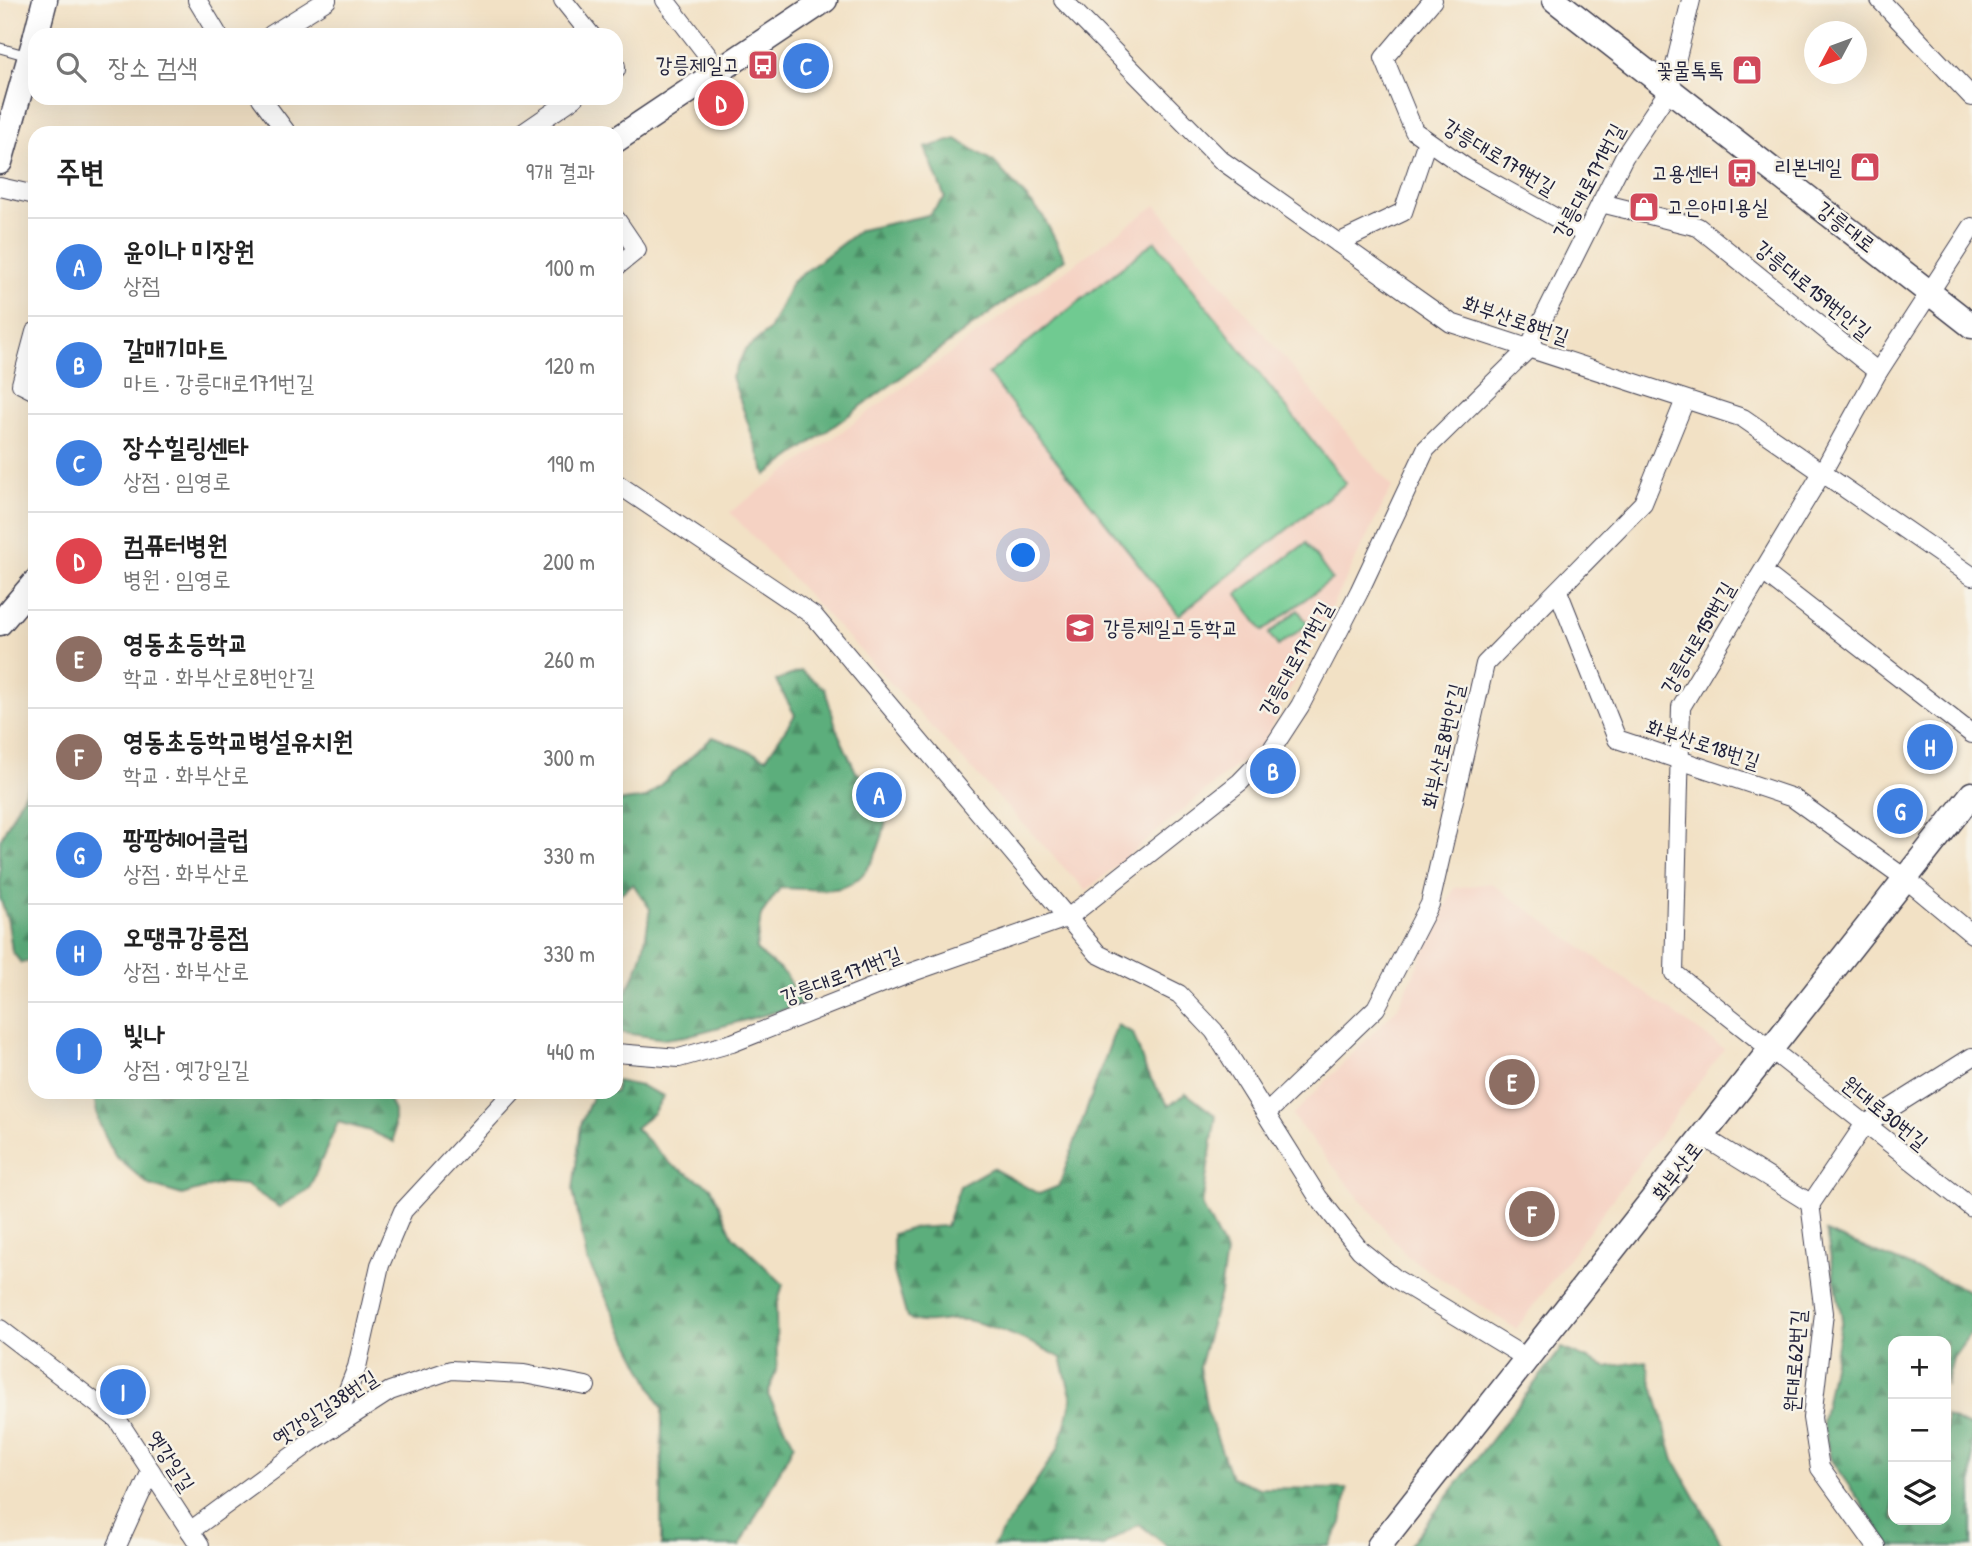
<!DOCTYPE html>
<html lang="ko">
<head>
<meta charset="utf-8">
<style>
  :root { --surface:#fff; --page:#f6f6f6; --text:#222; --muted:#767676; --line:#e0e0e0; --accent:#1a73e8 }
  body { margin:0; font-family:"Patrick Hand","Poor Story",sans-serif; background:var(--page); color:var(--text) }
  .controls { position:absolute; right:21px; bottom:21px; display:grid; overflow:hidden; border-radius:14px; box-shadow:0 7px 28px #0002 }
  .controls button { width:63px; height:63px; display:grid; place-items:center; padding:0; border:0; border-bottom:2px solid var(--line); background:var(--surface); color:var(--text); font:35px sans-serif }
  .compass { position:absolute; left:1804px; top:21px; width:63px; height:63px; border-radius:50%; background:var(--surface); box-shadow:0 7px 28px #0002; rotate:229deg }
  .you { position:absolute; left:1024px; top:556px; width:24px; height:24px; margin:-18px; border:5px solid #fff; border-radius:50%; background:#1a73e8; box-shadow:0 0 0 10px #1a73e833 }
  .badge { display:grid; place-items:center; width:46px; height:46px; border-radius:50%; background:var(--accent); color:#fff; font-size:23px; font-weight:700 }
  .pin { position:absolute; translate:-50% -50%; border:4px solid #fff; box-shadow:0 2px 7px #0006 }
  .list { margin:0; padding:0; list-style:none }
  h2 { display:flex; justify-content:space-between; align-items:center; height:91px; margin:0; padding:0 28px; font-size:30px }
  h2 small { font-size:23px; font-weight:400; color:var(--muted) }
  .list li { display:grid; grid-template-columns:46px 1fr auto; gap:21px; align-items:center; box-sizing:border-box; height:98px; padding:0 28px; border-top:2px solid var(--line) }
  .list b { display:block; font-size:26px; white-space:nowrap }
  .list p { margin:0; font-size:23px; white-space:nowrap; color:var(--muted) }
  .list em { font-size:23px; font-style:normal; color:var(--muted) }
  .icon { flex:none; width:38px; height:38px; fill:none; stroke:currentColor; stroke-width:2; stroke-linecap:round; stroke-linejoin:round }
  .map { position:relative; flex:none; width:1972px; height:1546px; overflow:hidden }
  .search { position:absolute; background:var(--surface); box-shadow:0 7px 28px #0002; left:28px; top:28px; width:595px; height:77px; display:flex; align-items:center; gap:18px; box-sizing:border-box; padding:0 24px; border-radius:21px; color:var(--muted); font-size:26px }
  .panel { position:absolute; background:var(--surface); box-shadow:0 7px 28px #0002; left:28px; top:126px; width:595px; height:973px; border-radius:21px }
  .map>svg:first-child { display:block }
  .built { fill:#f5d2c3 }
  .grass { fill:#70ca91; stroke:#497666; stroke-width:2 }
  .forest { fill:url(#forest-firs); stroke:#3f685b; stroke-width:2 }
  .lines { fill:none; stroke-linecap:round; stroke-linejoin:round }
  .lane-casing { stroke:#413f50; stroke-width:11 }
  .street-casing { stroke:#413f50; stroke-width:20 }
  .secondary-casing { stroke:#413f50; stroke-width:27 }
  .lane { stroke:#fff; stroke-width:9 }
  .street { stroke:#fff; stroke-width:18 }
  .secondary { stroke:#fff; stroke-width:24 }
  .labels { text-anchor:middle; stroke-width:5; stroke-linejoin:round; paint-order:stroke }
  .poi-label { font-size:21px; fill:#22223b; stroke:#f7f3e8; text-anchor:end }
  .street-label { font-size:21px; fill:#22223b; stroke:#f7f3e8 }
</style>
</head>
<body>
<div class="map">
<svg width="1972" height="1546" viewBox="0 0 1972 1546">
  <defs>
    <pattern id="forest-firs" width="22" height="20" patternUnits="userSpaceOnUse" patternTransform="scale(1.75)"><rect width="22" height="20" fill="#5cae7b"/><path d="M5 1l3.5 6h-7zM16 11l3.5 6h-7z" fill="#4c8d66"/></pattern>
  </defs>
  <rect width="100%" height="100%" fill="#f7f3e8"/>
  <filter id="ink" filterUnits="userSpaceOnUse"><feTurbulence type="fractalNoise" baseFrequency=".0143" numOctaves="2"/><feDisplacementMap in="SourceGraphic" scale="14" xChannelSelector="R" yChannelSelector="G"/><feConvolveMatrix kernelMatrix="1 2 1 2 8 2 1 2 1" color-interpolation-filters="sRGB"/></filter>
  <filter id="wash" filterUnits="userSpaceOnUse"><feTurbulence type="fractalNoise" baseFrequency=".00686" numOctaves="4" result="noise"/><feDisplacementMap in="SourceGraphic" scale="28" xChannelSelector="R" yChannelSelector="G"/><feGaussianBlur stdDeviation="1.57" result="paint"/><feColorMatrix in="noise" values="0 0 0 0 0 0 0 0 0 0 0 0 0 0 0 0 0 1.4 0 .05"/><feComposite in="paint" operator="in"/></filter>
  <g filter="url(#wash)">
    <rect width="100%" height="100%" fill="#f2e1c5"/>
    <g class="built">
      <path d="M1156 205 1392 487 1263 743 1086 891 730 512Z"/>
      <path d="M1491 883 1724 1049 1516 1329 1407 1256 1292 1116 1398 1007 1454 888Z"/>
    </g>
    <g class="grass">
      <path d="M1155 241 1346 483 1179 615 988 374Z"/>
      <path d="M1306 543 1332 579 1263 631 1237 594Z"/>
      <path d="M1298 610 1308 624 1278 646 1269 634Z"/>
    </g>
    <g class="forest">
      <path d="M956 139 994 162 1043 216 1065 259 766 475 732 377 745 350 769 330 792 282 860 230 928 215 945 198 925 148Z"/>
      <path d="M801 671 825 689 838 733 856 772 888 792C889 824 876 880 840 888 822 892 798 888 780 888L761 915 756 950 786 975 801 1005 686 1036 665 1039 616 1032V1004C641 976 645 945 650 909L633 884 617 896 616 901V802L646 798 713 737 766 758 795 715 776 681Z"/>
      <path d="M35 772V959L21 963 12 951 8 922 0 898V840Z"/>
      <path d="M1117 1025 1133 1033 1147 1073 1169 1106 1186 1093 1216 1116 1202 1205 1226 1253 1220 1293 1199 1367 1207 1410 1231 1477 1259 1488 1347 1489 1342 1523 1330 1546H1167L1139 1524 1103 1546H993L1059 1447 1072 1399 1061 1358C1039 1345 990 1324 965 1320 943 1317 930 1328 907 1318L894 1272 893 1234 913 1228 946 1226 960 1186 992 1168 1039 1194 1059 1186Z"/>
      <path d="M616 1081 641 1086 664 1096 653 1113 635 1128 672 1165 711 1187 733 1236 783 1284 776 1309 777 1367 768 1395 794 1444 740 1546H661L662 1408 587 1260 573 1190 581 1124 594 1092H616Z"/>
      <path d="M93 1092H385L394 1111V1142L370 1131 338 1122 309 1189 279 1207 246 1185 223 1183 182 1195 149 1185 115 1156 99 1123Z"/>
      <path d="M1826 1232 1972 1292V1332L1953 1358 1946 1386V1341H1893V1520H1946V1416L1972 1428V1546H1891L1831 1460 1822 1422 1842 1319Z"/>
      <path d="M1562 1348 1606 1367 1646 1361 1674 1460 1723 1546H1409Z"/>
    </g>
  </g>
  <g filter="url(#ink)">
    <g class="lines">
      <g class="lane-casing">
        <path id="lane" d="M0 48 28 56"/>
      </g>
      <g class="street-casing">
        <g id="street">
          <path d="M197 0 218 35"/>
          <path d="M563 0 591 35"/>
          <path d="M665 0 719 70"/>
          <path d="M1063 0 1221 160 1451 323 1743 418 1972 576"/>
          <path d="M1433 0 1384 58 1414 131 1468 169 1585 234"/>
          <path d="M1880 0 1972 97"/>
          <path d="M271 35 327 0"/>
          <path d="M616 66V70"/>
          <path d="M261 98 287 133"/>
          <path d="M523 133 574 98"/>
          <path d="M0 187 35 195"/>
          <path d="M1601 203 1698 227 1878 372"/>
          <path d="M616 219 637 250 616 267"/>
          <path d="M1972 227 1878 372 1822 473 1681 707 1674 973 1972 1208"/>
          <path d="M1338 243 1403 212 1427 141"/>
          <path d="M35 332 21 384 35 391"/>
          <path d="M616 483 814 616 1098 954 1179 994 1214 1031 1318 1197 1360 1250 1396 1279 1528 1359"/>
          <path d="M1763 572 1972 734"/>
          <path d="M1558 591 1617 739 1793 798 1906 879 1972 934"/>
          <path d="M616 1053 679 1058 732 1043 901 976 1069 917 1240 782 1272 749 1300 706 1359 592 1426 449 1528 349 1624 157 1669 90 1691 0"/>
          <path d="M1267 1113 1376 1008 1430 904 1485 664 1643 503 1685 400"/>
          <path d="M1704 1137 1810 1203 1824 1313 1812 1418 1820 1468 1876 1546"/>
          <path d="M1810 1205 1864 1125 1972 1057"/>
          <path d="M0 1329 117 1419 200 1546"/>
          <path d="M333 1428 357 1367 380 1265 403 1211 513 1092"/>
          <path d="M190 1531 311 1442 390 1391 451 1370 524 1374 586 1386"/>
          <path d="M117 1546 151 1471"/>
        </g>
      </g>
      <g class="secondary-casing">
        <g id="secondary">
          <path d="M1555 0 1972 326"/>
          <path d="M36 35 45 0"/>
          <path d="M616 140 825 0"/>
          <path d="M0 162 35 39"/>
          <path d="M0 623 35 582"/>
          <path d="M1379 1546 1972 794"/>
        </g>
      </g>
      <use href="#lane" class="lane"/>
      <use href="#street" class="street"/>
      <use href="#secondary" class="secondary"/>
    </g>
  </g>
  <defs>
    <g id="bus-square" transform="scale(1.575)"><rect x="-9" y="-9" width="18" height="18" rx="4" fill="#d1495b" stroke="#f7f3e8"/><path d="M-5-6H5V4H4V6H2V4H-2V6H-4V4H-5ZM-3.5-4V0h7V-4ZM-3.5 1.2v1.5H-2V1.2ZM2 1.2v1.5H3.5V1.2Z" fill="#fff"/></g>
    <g id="shop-square" transform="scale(1.575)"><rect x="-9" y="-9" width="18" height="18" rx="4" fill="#d1495b" stroke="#f7f3e8"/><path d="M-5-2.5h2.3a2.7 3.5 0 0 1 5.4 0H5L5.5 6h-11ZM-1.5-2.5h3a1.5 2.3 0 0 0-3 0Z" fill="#fff"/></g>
    <g id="school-square" transform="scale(1.575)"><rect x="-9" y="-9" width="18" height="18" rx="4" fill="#d1495b" stroke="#f7f3e8"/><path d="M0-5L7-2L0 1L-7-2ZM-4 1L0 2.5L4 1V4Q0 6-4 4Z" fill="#fff"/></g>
  </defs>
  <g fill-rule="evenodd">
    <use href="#bus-square" x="763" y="65"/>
    <use href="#shop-square" x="1747" y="70"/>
    <use href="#shop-square" x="1865" y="167"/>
    <use href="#bus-square" x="1742" y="173"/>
    <use href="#shop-square" x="1644" y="207"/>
    <use href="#school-square" x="1080" y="628"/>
  </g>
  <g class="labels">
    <g class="poi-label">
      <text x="740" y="72">강릉제일고</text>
      <text x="1724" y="77">꽃물톡톡</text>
      <text x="1842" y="174">리본네일</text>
      <text x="1719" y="180">고용센터</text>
      <text x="1667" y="214" text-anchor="start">고은아미용실</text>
      <text x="1103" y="635" text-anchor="start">강릉제일고등학교</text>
    </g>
    <g class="street-label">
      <text transform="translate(1499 157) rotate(31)" y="7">강릉대로179번길</text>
      <text transform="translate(1589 181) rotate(-62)" y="7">강릉대로171번길</text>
      <text transform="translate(1846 227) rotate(38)" y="7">강릉대로</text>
      <text transform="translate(1813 290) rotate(39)" y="7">강릉대로159번안길</text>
      <text transform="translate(1516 320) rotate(19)" y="7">화부산로8번길</text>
      <text transform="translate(1698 638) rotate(-60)" y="7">강릉대로159번길</text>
      <text transform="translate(1296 659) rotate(-61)" y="7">강릉대로171번길</text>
      <text transform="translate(1703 744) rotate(18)" y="7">화부산로18번길</text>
      <text transform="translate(1443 746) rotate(-77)" y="7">화부산로8번안길</text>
      <text transform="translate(841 976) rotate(-21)" y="7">강릉대로171번길</text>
      <text transform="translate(1885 1113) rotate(39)" y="7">원대로30번길</text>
      <text transform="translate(1677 1171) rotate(-52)" y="7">화부산로</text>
      <text transform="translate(1795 1361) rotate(-86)" y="7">원대로62번길</text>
      <text transform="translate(325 1408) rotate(-33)" y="7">옛강일길38번길</text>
      <text transform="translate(171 1461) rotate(57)" y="7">옛강일길</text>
    </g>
  </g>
</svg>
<div class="controls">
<button>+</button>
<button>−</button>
<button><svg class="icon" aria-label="layers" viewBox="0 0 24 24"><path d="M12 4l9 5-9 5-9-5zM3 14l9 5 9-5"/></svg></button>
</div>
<svg class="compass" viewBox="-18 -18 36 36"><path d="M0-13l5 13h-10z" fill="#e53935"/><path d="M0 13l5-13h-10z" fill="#767676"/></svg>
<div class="you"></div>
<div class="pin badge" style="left:879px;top:795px;background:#3f7fe0">A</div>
<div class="pin badge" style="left:1273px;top:771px;background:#3f7fe0">B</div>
<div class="pin badge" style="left:806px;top:66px;background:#3f7fe0">C</div>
<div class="pin badge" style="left:721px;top:103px;background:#e0444e">D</div>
<div class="pin badge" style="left:1512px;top:1082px;background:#8d6e63">E</div>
<div class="pin badge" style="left:1532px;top:1214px;background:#8d6e63">F</div>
<div class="pin badge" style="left:1900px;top:811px;background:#3f7fe0">G</div>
<div class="pin badge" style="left:1930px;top:747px;background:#3f7fe0">H</div>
<div class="pin badge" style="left:123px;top:1392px;background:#3f7fe0">I</div>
<div class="search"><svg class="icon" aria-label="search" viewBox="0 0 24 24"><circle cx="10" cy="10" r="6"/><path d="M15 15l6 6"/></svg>장소 검색</div>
<section class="panel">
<h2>주변<small>9개 결과</small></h2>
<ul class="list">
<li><span class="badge" style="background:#3f7fe0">A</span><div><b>윤이나 미장원</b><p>상점</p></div><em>100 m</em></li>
<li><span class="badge" style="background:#3f7fe0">B</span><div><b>갈매기마트</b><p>마트 · 강릉대로171번길</p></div><em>120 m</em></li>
<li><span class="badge" style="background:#3f7fe0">C</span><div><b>장수힐링센타</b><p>상점 · 임영로</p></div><em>190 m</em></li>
<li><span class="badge" style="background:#e0444e">D</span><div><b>컴퓨터병원</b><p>병원 · 임영로</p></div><em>200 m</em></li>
<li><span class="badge" style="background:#8d6e63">E</span><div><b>영동초등학교</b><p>학교 · 화부산로8번안길</p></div><em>260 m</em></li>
<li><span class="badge" style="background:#8d6e63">F</span><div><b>영동초등학교병설유치원</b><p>학교 · 화부산로</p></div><em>300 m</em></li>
<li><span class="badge" style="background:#3f7fe0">G</span><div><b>팡팡헤어클럽</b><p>상점 · 화부산로</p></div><em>330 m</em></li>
<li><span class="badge" style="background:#3f7fe0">H</span><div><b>오땡큐강릉점</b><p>상점 · 화부산로</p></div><em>330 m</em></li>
<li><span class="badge" style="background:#3f7fe0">I</span><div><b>빛나</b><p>상점 · 옛강일길</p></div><em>440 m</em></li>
</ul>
</section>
</div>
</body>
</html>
